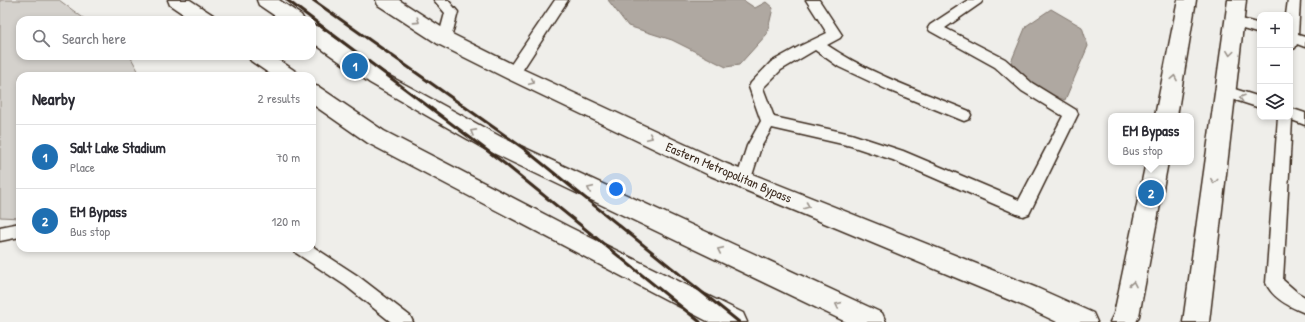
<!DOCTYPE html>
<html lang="en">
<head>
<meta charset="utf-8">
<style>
  :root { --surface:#fff; --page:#f7f7f7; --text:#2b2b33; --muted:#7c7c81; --line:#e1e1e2; --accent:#1f6fb2 }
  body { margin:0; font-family:"Patrick Hand",sans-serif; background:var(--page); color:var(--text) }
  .controls { position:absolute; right:12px; top:12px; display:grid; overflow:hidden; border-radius:8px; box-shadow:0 2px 6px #0003 }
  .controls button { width:36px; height:36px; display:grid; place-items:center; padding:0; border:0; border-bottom:1px solid var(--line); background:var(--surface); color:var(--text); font:20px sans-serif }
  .you { position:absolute; left:616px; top:189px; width:14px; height:14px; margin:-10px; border:3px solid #fff; border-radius:50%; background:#1a73e8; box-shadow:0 0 0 6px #1a73e833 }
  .badge { display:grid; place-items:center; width:26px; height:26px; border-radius:50%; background:var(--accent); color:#fff; font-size:13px; font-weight:700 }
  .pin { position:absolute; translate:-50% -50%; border:2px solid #fff; box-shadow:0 1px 4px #0006 }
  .popup { position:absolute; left:1108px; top:113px; width:86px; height:52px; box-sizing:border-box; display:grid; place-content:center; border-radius:8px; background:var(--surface); filter:drop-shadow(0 1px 3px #0005); font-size:13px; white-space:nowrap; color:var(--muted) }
  .popup b { font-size:15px; color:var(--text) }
  .popup::after { content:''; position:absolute; left:50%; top:100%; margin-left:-8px; border:8px solid transparent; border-top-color:var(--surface) }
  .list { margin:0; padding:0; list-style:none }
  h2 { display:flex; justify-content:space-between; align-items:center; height:52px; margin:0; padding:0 16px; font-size:17px }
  h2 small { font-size:13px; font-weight:400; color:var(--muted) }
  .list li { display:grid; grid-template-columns:26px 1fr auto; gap:12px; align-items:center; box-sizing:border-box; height:64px; padding:0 16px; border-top:1px solid var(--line) }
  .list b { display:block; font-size:15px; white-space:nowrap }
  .list p { margin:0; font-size:13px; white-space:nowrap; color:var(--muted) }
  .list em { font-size:13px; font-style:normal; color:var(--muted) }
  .icon { flex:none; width:22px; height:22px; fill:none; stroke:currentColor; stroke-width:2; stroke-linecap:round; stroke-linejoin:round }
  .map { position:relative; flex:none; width:1305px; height:322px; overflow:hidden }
  .search { position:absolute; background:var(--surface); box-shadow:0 2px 6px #0003; left:16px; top:16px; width:300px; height:44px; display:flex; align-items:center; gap:10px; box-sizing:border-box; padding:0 14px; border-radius:12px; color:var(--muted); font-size:15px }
  .panel { position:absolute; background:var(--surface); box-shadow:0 2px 6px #0003; left:16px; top:72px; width:300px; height:180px; border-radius:12px }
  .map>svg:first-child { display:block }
  .green { fill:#d4d1cc; stroke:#887e75 }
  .water { fill:#afa8a1; stroke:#81766d }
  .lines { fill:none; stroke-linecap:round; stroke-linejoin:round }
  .lane-casing { stroke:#3b2a1e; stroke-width:3 }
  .secondary-casing { stroke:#3b2a1e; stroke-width:3 }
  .primary-casing { stroke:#3b2a1e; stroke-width:3 }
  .lane { fill:#f6f6f2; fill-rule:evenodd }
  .secondary { fill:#f6f6f2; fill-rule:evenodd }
  .primary { fill:#f6f6f2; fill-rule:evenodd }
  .rail { stroke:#3b2a1e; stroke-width:3 }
  .oneway { stroke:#989088 }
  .labels { text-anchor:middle; stroke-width:3.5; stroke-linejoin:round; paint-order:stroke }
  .street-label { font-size:13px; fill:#3b2a1e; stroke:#f6f6f2 }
</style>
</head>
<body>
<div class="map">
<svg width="1305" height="322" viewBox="0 0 1305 322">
  <rect width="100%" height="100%" fill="#efeeea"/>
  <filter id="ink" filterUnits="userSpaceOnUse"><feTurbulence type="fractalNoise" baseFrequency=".025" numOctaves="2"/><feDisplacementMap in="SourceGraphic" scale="8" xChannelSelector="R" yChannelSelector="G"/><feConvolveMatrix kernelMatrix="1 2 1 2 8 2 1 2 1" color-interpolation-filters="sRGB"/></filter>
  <g filter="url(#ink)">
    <path class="green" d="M0 0H59L86 20H20V56H130L141 76H20V218L0 217Z"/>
    <g class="water">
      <path d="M608 0H743L755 8 766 2 773 8 767 34 739 65 726 67 672 40 628 26Z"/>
      <path d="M1051 9 1082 27 1088 46 1065 100 1038 90 1011 62 1026 26Z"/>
    </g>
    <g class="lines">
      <g class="lane-casing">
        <g id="lane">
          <path d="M434 0H448L458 12 450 42 445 44 440 42 438 39 445 13Z"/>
          <path d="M555 0H568L518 77 513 78 508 77 506 73 508 69Z"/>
          <path d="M806 0H819L842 35 840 38 827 45C870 74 920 91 969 111L971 115 969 119 964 121 888 90 839 67 815 50 781 70 763 88 774 117 851 134 903 151 1019 200 1063 116 1022 91 995 67 930 31 928 28 930 25 968 0H983L981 3 945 28 1005 59 1032 83 1076 110 1078 114 1029 214 1023 216 1017 214 893 160 851 146 772 128 761 147 749 185 744 186 739 185 736 180 747 146 761 121 749 87 751 83 771 62 800 46 827 33Z"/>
          <path d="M1288 0H1300L1298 35 1305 37V47L1297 44 1295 48 1290 50V15H1286Z"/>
          <path d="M1234 17 1260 24V34L1229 25 1228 22 1229 19Z"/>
          <path d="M1225 86 1260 97V108L1220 95 1218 91 1220 87Z"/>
          <path d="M1290 108 1305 113V125L1292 120 1283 280 1298 293 1305 297V313C1290 307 1272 298 1266 283L1278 117H1290Z"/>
          <path d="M20 223V237L0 241V227Z"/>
          <path d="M312 246 358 276 410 316 413 322H391L346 286 296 253 294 248H312Z"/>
        </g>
      </g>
      <g class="secondary-casing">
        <g id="secondary">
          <path d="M168 0H190L213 15 216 20H192L170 5Z"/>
          <path d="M1178 0H1196L1177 116H1155Z"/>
          <path d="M1228 0H1246L1209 322H1183Z"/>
          <path d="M248 56H273L295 71 298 76H273L251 61Z"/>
          <path d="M312 85 319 87 384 131 569 227 743 313 747 322H709L368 143 312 104Z"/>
          <path d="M1146 162H1168L1139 316 1136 322H1110L1114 314Z"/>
        </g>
      </g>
      <g class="primary-casing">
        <g id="primary">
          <path d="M257 0H279L301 15 304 20H281L259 5Z"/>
          <path d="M376 0H399L452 34 520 68 727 164 1037 288 1093 313 1097 322H1057L1019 304 711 176 506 78 438 44 378 5Z"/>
          <path d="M312 25 319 27 384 73 501 137 882 313 886 322H846L485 149 370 83 312 42Z"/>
        </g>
      </g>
      <use href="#lane" class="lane"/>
      <use href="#secondary" class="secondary"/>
      <use href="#primary" class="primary"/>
      <g class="rail">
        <path d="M287 0 505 164 700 322"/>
        <path d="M313 0 523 148 739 322"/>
      </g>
    </g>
    <defs><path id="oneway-chevron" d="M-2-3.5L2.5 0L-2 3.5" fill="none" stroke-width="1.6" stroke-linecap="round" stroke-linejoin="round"/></defs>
    <g class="oneway">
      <use href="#oneway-chevron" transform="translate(417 21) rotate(33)"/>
      <use href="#oneway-chevron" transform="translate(1230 53) rotate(98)"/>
      <use href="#oneway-chevron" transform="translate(1174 78) rotate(-79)"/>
      <use href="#oneway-chevron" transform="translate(532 82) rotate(25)"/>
      <use href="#oneway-chevron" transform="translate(1242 98) rotate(-161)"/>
      <use href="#oneway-chevron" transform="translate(473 132) rotate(-151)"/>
      <use href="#oneway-chevron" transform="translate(650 137) rotate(25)"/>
      <use href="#oneway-chevron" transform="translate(1214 181) rotate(97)"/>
      <use href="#oneway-chevron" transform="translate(590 189) rotate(-155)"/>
      <use href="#oneway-chevron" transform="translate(807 206) rotate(22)"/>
      <use href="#oneway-chevron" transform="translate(720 250) rotate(-155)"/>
      <use href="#oneway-chevron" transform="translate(1133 284) rotate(-79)"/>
      <use href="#oneway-chevron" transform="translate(838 305) rotate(-155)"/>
    </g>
  </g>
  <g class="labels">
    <g class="street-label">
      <text transform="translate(729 172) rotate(23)" y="5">Eastern Metropolitan Bypass</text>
    </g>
  </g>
</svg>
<div class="controls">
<button>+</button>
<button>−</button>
<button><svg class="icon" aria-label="layers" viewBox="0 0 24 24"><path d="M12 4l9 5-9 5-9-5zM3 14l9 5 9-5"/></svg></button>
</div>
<div class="you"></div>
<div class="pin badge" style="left:355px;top:66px">1</div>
<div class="pin badge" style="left:1151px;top:193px">2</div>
<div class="popup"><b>EM Bypass</b>Bus stop</div>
<div class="search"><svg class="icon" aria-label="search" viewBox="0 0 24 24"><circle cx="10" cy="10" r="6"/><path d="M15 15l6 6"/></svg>Search here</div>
<section class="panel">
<h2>Nearby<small>2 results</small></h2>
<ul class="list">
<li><span class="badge">1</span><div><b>Salt Lake Stadium</b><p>Place</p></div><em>70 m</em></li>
<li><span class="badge">2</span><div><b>EM Bypass</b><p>Bus stop</p></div><em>120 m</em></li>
</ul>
</section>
</div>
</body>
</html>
